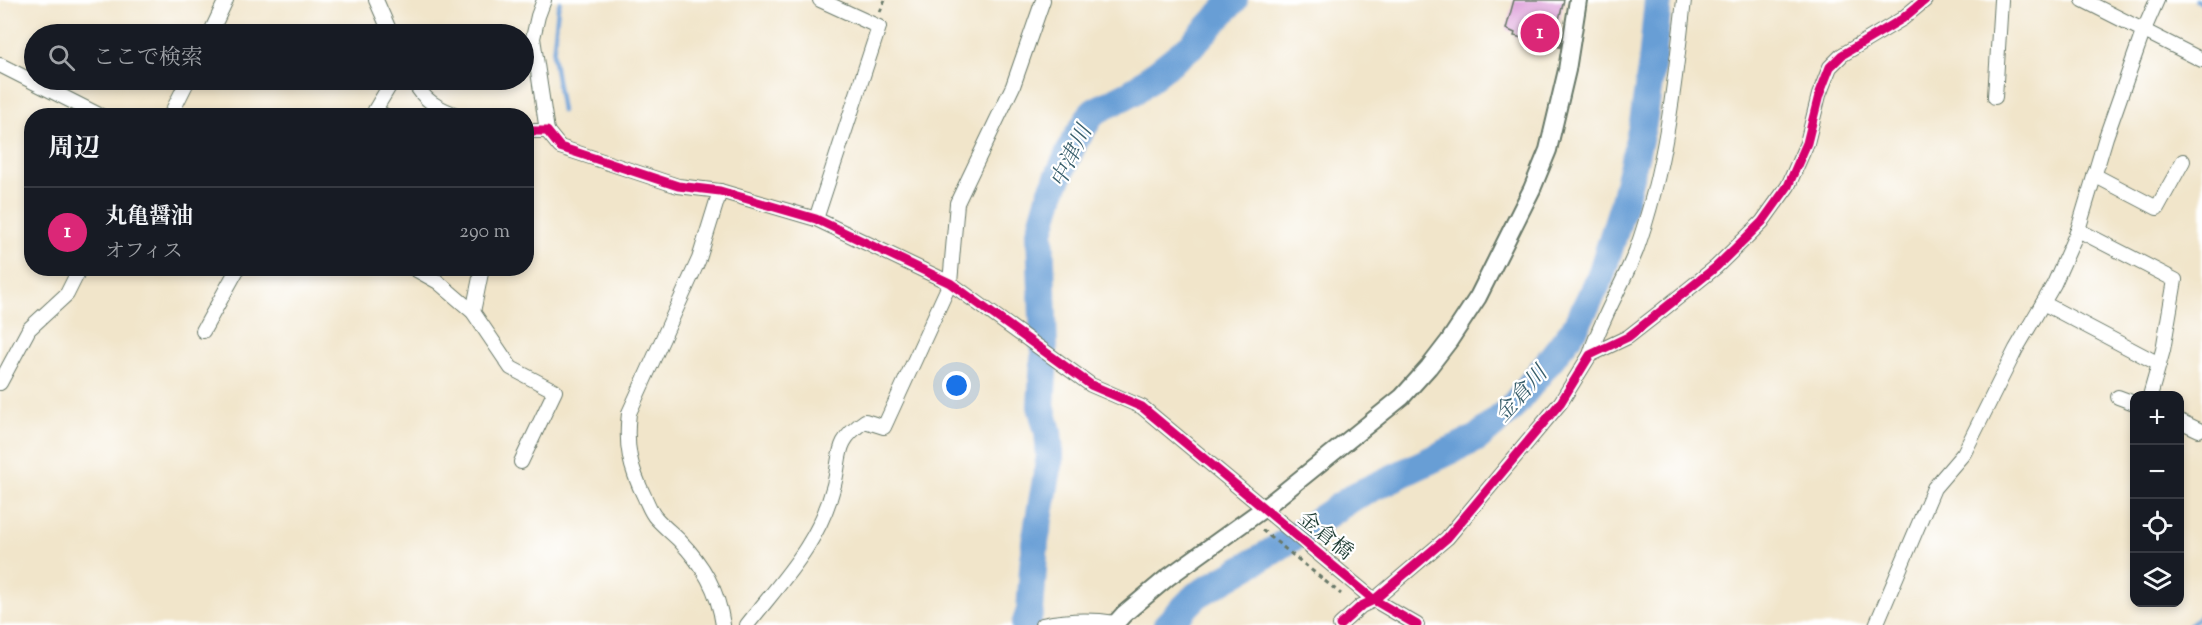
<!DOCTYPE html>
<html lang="ja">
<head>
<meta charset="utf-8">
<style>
  :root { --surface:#171b24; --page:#242831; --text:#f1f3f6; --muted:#9ea1a6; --line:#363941; --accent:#db2777 }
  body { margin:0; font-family:"Sorts Mill Goudy","Noto Serif JP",serif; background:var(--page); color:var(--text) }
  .controls { position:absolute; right:18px; bottom:18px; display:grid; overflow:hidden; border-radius:12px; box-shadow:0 3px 9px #0003 }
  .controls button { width:54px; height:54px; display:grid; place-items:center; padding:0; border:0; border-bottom:2px solid var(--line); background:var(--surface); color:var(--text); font:30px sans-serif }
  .you { position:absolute; left:957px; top:386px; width:21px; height:21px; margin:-15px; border:4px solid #fff; border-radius:50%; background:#1a73e8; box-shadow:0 0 0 9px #1a73e833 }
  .badge { display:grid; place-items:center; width:39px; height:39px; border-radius:50%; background:var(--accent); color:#fff; font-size:20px; font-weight:700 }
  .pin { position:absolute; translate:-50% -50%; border:3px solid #fff; box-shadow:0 2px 6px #0006 }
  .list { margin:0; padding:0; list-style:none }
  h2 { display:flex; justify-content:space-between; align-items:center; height:78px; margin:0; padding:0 24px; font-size:26px }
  h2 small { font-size:20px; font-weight:400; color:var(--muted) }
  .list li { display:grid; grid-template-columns:39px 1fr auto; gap:18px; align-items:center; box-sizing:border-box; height:90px; padding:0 24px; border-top:2px solid var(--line) }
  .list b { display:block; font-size:22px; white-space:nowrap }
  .list p { margin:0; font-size:20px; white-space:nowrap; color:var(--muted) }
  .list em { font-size:20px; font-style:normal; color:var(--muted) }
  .icon { flex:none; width:33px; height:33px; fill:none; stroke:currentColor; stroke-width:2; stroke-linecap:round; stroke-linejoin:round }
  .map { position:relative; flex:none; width:2202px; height:625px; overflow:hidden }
  .search { position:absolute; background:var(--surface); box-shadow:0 3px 9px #0003; left:24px; top:24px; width:510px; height:66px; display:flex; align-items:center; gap:15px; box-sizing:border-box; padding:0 21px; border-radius:33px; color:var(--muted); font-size:22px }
  .panel { position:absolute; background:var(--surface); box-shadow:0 3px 9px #0003; left:24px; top:108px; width:510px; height:168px; border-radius:24px }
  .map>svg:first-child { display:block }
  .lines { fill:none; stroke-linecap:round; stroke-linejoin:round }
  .stream { stroke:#689ed5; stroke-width:4.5 }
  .river { stroke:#689ed5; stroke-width:28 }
  .building { fill:#dea1da }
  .minor-casing { stroke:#687868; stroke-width:16 }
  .tertiary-casing { stroke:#687868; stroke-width:20 }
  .path { stroke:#687868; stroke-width:3; stroke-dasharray:4.5 4.5; stroke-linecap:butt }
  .minor { stroke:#fff; stroke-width:14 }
  .tertiary { stroke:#fff; stroke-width:16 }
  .cycleway-casing { stroke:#fff; stroke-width:13 }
  .cycleway { stroke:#d6006c; stroke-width:9 }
  .labels { text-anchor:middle; stroke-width:4.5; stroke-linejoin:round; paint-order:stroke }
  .street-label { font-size:21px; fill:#1f3d34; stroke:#fff }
  .water-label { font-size:22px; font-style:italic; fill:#395f6c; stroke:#fff }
</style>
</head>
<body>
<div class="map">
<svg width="2202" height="625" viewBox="0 0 2202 625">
  <rect width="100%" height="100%" fill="#fff"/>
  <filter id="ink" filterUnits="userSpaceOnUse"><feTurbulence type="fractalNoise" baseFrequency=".0167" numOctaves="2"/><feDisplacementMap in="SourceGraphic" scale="12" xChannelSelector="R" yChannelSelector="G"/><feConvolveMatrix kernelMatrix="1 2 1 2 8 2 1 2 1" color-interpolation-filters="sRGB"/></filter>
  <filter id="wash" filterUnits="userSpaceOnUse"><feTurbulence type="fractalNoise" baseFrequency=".008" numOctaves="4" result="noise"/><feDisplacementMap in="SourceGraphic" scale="24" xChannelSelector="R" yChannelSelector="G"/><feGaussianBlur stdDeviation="1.35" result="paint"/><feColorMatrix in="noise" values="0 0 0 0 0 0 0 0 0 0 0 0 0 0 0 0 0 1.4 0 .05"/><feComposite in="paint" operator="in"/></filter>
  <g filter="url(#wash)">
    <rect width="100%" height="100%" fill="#f1e5ca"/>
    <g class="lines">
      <g class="stream">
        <path d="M2196 0 2202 4"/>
        <path d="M560 2 558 8 553 55 562 111"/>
        <path d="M2190 625 2202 614"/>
      </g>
      <g class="river">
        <path d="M1044 346 1040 232 1051 193 1074 142 1093 112 1133 92 1192 45 1234 0"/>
        <path d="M1025 625 1030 611 1035 542 1050 457 1048 432 1041 406 1044 359"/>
        <path d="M1167 625 1197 595 1271 552 1355 496 1477 438 1510 410 1539 374 1575 328 1600 278 1623 205 1643 123 1652 62 1658 0"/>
      </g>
    </g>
    <g id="blocks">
      <path class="building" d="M1514 0H1564L1556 31 1562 32 1560 47 1514 36 1515 33 1506 29Z"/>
    </g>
  </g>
  <g filter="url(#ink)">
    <use href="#blocks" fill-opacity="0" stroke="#687868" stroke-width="1.5"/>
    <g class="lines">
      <g class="minor-casing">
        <g id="minor">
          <path d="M376 0 391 34"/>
          <path d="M544 0 538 16 533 38 547 131"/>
          <path d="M2083 0 2202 60"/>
          <path d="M210 34 226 0"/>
          <path d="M0 65 101 116"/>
          <path d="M413 80C424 101 438 109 460 116"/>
          <path d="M1995 97 2001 0"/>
          <path d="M384 115 375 110 393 80"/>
          <path d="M170 116 188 80"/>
          <path d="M526 131H547L560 147 678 186 720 191 816 219 950 283 1091 385 1142 407 1374 600 1417 625"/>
          <path d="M2094 175 2157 208 2183 161"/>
          <path d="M720 191 699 259 629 413C625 446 630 468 645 498 648 504 651 513 656 518 663 526 672 533 679 540 703 565 718 590 723 625"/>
          <path d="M816 219 879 27 820 0"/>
          <path d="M2078 230 2175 280 2163 350 2150 396"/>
          <path d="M413 268 438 282 473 312 511 368 555 391 521 462"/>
          <path d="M2043 303 2159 364"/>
          <path d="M473 312 482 268"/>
          <path d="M203 331 238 268"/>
          <path d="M1590 355C1601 319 1622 286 1636 251 1665 171 1675 84 1684 0"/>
          <path d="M0 383 29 329 67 294 80 268"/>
          <path d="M2118 397 2134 403"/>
          <path d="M2180 421 2199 430"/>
          <path d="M747 625C783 579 819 544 834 485 842 453 834 442 865 421L884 427 950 283 957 203 1013 86 1043 0"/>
          <path d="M1042 625C1067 620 1090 619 1115 623"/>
          <path d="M1340 625 1361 606 1374 600 1447 538 1561 402 1590 355 1628 337 1660 312 1716 267 1762 222 1788 186 1807 143 1819 95 1830 67 1842 55 1902 19 1925 0"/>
          <path d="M1876 625 1934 488 1964 453 2016 349 2054 284 2078 230 2106 137 2143 32 2157 0"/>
        </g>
      </g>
      <g class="tertiary-casing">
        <path id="tertiary" d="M1114 625 1124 614 1167 578 1263 509 1402 397 1429 367 1449 341 1478 297 1532 189 1548 150 1567 70 1578 0"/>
      </g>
      <g class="path">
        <path d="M880 12 885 0"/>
        <path d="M1262 530 1341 594"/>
      </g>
      <use href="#minor" class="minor"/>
      <use href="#tertiary" class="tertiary"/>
      <g class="cycleway-casing">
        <g id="cycleway">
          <path d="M526 131H547L560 147 678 186 720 191 816 219 950 283 1091 385 1142 407 1374 600 1417 625"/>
          <path d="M1340 625 1361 606 1374 600 1447 538 1561 402 1590 355 1628 337 1660 312 1716 267 1762 222 1788 186 1807 143 1819 95 1830 67 1842 55 1902 19 1925 0"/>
        </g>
      </g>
      <use href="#cycleway" class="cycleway"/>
    </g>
  </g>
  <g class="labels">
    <g class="street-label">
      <text transform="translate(1326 535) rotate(39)" y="7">金倉橋</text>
    </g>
    <g class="water-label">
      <text transform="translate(1070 156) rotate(-64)" y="8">中津川</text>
      <text transform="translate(1520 393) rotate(-48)" y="8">金倉川</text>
    </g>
  </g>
</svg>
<div class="controls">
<button>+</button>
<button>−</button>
<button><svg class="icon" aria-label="locate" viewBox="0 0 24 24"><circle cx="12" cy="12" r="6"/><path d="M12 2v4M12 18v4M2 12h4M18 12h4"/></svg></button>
<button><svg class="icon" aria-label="layers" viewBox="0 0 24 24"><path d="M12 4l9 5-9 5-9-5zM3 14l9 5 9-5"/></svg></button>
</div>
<div class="you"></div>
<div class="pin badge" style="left:1540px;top:33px">1</div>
<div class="search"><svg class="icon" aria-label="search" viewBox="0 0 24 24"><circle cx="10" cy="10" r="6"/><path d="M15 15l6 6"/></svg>ここで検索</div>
<section class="panel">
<h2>周辺<small></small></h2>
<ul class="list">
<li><span class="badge">1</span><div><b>丸亀醤油</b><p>オフィス</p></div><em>290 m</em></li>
</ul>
</section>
</div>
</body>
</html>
